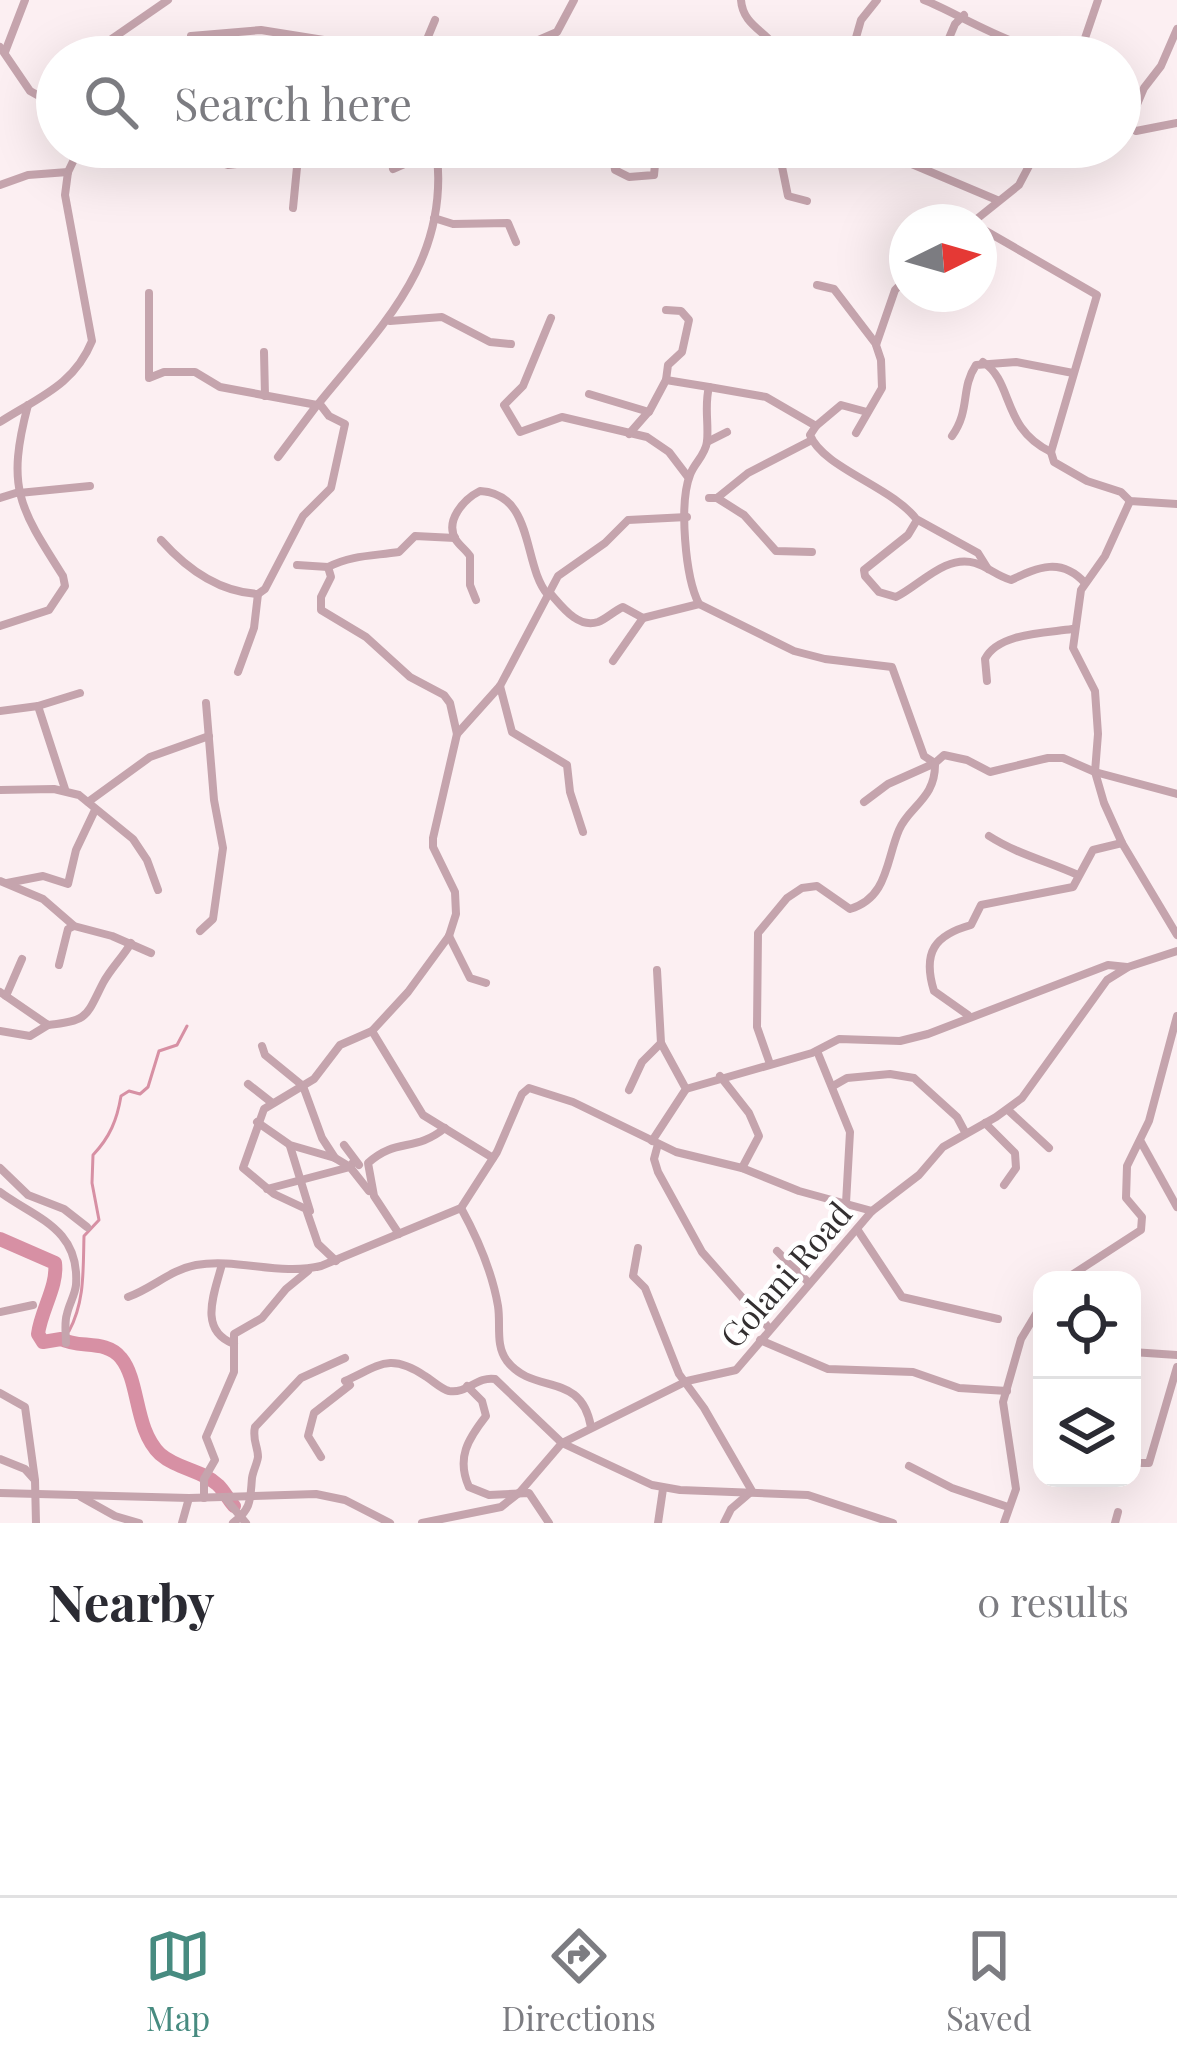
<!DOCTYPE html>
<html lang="en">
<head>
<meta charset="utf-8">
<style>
  :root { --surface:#fff; --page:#f7f7f7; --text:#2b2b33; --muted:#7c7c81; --line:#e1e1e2; --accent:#478b80 }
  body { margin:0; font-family:"Playfair Display",serif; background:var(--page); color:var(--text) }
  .controls { position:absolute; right:36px; bottom:36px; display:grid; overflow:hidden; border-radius:24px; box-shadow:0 12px 48px #0002 }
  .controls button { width:108px; height:108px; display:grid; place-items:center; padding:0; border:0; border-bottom:3px solid var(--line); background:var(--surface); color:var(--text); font:60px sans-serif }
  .compass { position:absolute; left:889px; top:204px; width:108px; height:108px; border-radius:50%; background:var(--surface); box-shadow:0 12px 48px #0002; rotate:85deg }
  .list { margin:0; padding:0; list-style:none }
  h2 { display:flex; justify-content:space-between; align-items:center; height:156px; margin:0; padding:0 48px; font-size:51px }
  h2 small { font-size:39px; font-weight:400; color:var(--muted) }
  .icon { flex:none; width:66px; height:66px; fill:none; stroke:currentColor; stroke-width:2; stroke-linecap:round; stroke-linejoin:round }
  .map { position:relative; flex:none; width:1177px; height:1523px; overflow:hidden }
  .search { position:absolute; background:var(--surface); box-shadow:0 12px 48px #0002; left:36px; right:36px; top:36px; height:132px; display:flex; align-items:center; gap:30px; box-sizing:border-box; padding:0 42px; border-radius:66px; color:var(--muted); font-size:45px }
  .sheet { height:372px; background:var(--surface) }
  nav { display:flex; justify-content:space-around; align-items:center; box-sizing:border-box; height:168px; border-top:3px solid var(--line); background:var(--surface); font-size:33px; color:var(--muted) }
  nav a { display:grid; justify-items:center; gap:6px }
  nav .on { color:var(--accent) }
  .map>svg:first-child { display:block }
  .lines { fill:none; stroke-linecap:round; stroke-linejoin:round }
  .stream { stroke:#d790a4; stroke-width:3 }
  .river { stroke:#d790a4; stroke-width:14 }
  .street { stroke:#c5a4ad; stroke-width:8 }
  .labels { text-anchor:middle; stroke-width:9; stroke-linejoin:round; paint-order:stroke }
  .street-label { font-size:33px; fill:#332f30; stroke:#fff }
</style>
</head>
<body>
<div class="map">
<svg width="1177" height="1523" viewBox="0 0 1177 1523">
  <rect width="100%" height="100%" fill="#fceff2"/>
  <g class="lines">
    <path class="stream" d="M69 1331C85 1302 83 1269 84 1236L99 1220 92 1183 93 1155C110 1137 117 1120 121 1096L129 1091 140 1094 148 1087 159 1051 177 1045 187 1026"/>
    <path class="river" d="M0 1239 55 1263C58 1286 41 1310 38 1334L43 1342 61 1339C79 1349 106 1339 121 1358 140 1381 134 1429 160 1454 177 1469 202 1470 218 1485 225 1492 227 1498 234 1506"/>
    <g class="street">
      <path d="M741 0C743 29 773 32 780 57"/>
      <path d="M924 0C962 14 1050 74 1083 44L1098 0"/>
      <path d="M191 36 261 30 330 41 389 46 423 57"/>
      <path d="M0 47 30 91 57 106"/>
      <path d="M853 48 861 20 877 0"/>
      <path d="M5 52 25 0"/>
      <path d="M420 56 435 20"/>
      <path d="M94 57 100 47 168 0"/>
      <path d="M499 57 557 32 574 0"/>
      <path d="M941 57 955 24 964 15"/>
      <path d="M1120 122 1136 131 1177 123"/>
      <path d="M1127 128 1144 88 1161 66 1177 29"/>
      <path d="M173 147 228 165 298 157 293 208"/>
      <path d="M612 147 615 170 629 177 654 175 656 154"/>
      <path d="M778 147 788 196 807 201"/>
      <path d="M883 147 888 154 997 200"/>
      <path d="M483 148V147"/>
      <path d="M393 169 436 150"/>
      <path d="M0 185 28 175 68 172"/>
      <path d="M434 218 453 224 508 223 516 242"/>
      <path d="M973 222 1019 185 1039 147"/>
      <path d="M979 227 1097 295 1051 452 1054 462 1087 481 1121 492 1130 501 1177 504"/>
      <path d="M817 285 834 289 876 344"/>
      <path d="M149 293V378L164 372H195L220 387 317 405"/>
      <path d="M666 310 681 311 689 320 682 352 668 365 666 380"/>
      <path d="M551 318 523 386 504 405 520 432 562 417 647 437 669 452 688 477"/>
      <path d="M390 321 442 317 490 342 511 344"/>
      <path d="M264 352 265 396"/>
      <path d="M983 362C1014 382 1001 428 1051 452"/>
      <path d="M589 394 649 412"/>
      <path d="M0 422C39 397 74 385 92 341L65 195 68 172 80 147"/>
      <path d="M816 426 810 435C823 468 893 487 917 520L908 535 864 570 865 576 879 592 896 597C920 585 946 554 975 563 988 567 997 576 1011 580 1039 567 1061 557 1085 583"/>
      <path d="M856 433 882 388 881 360 876 345 895 290 907 278"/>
      <path d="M629 434 650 410 666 380 709 387"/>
      <path d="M952 436C971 409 960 389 976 365L1016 362 1073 373"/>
      <path d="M707 442 727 432"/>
      <path d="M278 457 317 405"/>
      <path d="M19 493 90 486"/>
      <path d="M0 498 19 492"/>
      <path d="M709 498H717L748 473 810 441"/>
      <path d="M717 498 744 515 776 551 812 552"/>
      <path d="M1130 501 1105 556 1081 590 1073 648 1095 691 1098 734 1095 772 1104 803 1122 843 1177 935"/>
      <path d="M918 520 978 553 988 569"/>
      <path d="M161 540C186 568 219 592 258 594L265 589 303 516 331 488 345 424 329 416 319 403C383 324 452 260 436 147"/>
      <path d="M297 565 328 567"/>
      <path d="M328 567 331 577 321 597V610L366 637 410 677 444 695 450 703 457 734"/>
      <path d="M328 567C352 555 372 556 399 552L415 536 455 538"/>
      <path d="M549 592C561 605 577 629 598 622 606 619 614 611 623 607L643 618 699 604"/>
      <path d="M476 600 470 585V556C466 550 460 546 456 540 444 521 464 499 480 491 535 494 522 565 548 595"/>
      <path d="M0 626 49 610 65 586 63 576C19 507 6 488 28 405"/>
      <path d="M613 661 643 618"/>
      <path d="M238 672 254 628 258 594"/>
      <path d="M987 681 985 659C998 633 1046 633 1072 629"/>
      <path d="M500 686 512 732 567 765 570 792 583 832"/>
      <path d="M38 706 65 789"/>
      <path d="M0 711 38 706 80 693"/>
      <path d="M0 790 54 789 79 795 133 839 147 860 158 890"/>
      <path d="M88 802 150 757 209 736"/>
      <path d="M864 802 888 784 935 763 924 756 892 667 825 659 794 651 699 604C685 577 679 503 690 475 694 463 705 456 707 442 709 423 704 406 709 387L766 397 816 426 841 405 867 412"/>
      <path d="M989 836C1017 854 1047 861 1078 875"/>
      <path d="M0 881 43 899 73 925"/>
      <path d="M7 883 43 876 68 884 76 850 95 810"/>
      <path d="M200 931 213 919 223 848 214 800 206 703"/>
      <path d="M449 936 470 978 486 983"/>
      <path d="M59 965 68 929 74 926 112 936 151 953"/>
      <path d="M0 992 48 1025C89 1021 86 1016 103 983 111 968 123 957 131 943"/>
      <path d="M6 996 22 959"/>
      <path d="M968 1015 934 991C922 952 935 935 971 925L981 905 1073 887 1093 850 1122 843"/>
      <path d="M0 1031 30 1036 48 1025"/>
      <path d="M372 1031 423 1115 493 1158"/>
      <path d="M262 1046 265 1055 303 1086 322 1138 335 1158"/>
      <path d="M817 1051 850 1132 846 1203"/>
      <path d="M770 1064 757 1027 758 933 787 898 802 888 817 886 850 909C888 898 886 860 899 830 909 806 936 799 935 763L944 755 967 760 990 772 1048 758H1063L1095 772 1177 794"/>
      <path d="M720 1076 749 1113 759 1136 742 1168"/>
      <path d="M248 1084 271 1102"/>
      <path d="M833 1086 847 1078 890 1074 914 1078 957 1117 965 1132"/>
      <path d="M686 1089 812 1053 839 1039 900 1041 928 1034 1108 965 1127 967"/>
      <path d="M629 1090 642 1062 661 1043"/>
      <path d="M1008 1110 1049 1148"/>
      <path d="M257 1122 290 1145 335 1158 350 1167 354 1161"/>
      <path d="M985 1123 1015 1153 1016 1168 1004 1185"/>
      <path d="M652 1141 686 1089 661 1043 657 970"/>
      <path d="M1141 1142 1177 1207"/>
      <path d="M658 1144 654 1159 658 1172 702 1252 769 1328"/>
      <path d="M344 1145 359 1165"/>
      <path d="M290 1146 310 1211"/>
      <path d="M0 1168 28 1195 64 1209 87 1227"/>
      <path d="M267 1189 350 1167 369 1191"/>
      <path d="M0 1192C35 1218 80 1228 76 1285 75 1295 69 1304 67 1314 64 1323 66 1333 66 1343"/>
      <path d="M461 1208C478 1239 492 1271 498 1306 501 1325 495 1345 507 1361 534 1396 581 1370 591 1427"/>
      <path d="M857 1229 902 1297 998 1319"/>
      <path d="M399 1234 374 1196 368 1163C397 1137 414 1153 445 1128"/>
      <path d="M638 1248 633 1276 645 1288 679 1374 704 1408 752 1491 731 1509 724 1523"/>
      <path d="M777 1251 809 1283"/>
      <path d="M336 1261 318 1244 306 1209 274 1194 243 1168 264 1109 314 1079 340 1045 372 1031 408 992 449 936 456 914 455 892 433 847V838L457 734 500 686 558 576 605 543 628 520 687 517"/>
      <path d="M222 1264C215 1292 197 1330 234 1344"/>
      <path d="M1064 1280 1141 1230 1142 1217 1126 1198 1127 1166 1149 1121 1177 1016"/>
      <path d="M128 1297C153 1288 170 1270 196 1265 238 1258 280 1276 321 1266L461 1208 497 1152 522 1094 529 1088 573 1102 676 1152 742 1168 799 1191 872 1211"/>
      <path d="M0 1312 33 1305"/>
      <path d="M760 1340 828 1369 913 1372 959 1388 1007 1391"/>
      <path d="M1132 1352 1177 1355"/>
      <path d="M345 1381C379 1366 389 1352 425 1376 432 1380 441 1389 449 1391 467 1394 477 1376 495 1379L562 1443 652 1485 680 1490 808 1495 893 1523"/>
      <path d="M467 1386 482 1401 486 1416C468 1439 456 1458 469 1487L489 1495 529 1493 549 1523"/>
      <path d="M0 1393 25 1407 35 1480 36 1523"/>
      <path d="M321 1457 308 1436 314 1413 350 1385"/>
      <path d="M0 1459 25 1469 34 1479"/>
      <path d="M1132 1463H1149L1177 1367"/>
      <path d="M909 1466 952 1488 1008 1507"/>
      <path d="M0 1493 189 1498 316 1494 345 1500 390 1523"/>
      <path d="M81 1497 115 1516 139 1523"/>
      <path d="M204 1498V1479L215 1460 206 1437 234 1372V1334L262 1318 286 1289 308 1271"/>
      <path d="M225 1498 246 1523"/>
      <path d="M182 1523 189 1498"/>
      <path d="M233 1523C252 1508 250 1500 252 1478 253 1471 257 1464 258 1457 258 1446 252 1440 255 1427L301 1378 345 1358"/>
      <path d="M422 1523 501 1507 520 1492 562 1443 687 1381 736 1370 872 1211 919 1175 943 1147 996 1117 1022 1098 1107 980 1128 967 1177 951"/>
      <path d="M658 1523 663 1489"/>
      <path d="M1004 1523 1016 1489 1003 1402 1021 1339 1042 1304"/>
      <path d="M1115 1523 1118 1512"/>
    </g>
  </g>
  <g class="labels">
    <g class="street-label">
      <text transform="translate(786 1275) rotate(-49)" y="12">Golani Road</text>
    </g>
  </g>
</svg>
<div class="controls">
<button><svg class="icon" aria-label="locate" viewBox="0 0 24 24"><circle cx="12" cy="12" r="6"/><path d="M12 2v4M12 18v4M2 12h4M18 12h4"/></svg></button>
<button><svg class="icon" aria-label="layers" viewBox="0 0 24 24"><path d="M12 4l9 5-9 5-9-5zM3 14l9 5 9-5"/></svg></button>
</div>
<svg class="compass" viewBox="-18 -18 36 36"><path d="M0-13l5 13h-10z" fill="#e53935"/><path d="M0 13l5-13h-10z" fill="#7c7c81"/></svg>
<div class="search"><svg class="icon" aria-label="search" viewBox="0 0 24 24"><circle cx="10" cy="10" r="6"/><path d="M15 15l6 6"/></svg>Search here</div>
</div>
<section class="sheet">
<h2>Nearby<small>0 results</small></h2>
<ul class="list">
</ul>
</section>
<nav>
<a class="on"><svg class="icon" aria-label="map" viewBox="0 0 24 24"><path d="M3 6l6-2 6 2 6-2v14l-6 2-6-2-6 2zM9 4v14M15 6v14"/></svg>Map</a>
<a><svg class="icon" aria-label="directions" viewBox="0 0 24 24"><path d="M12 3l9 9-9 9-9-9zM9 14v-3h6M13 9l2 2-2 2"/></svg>Directions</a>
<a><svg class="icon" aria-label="saved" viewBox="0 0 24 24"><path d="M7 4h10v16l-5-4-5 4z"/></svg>Saved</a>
</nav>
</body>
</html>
